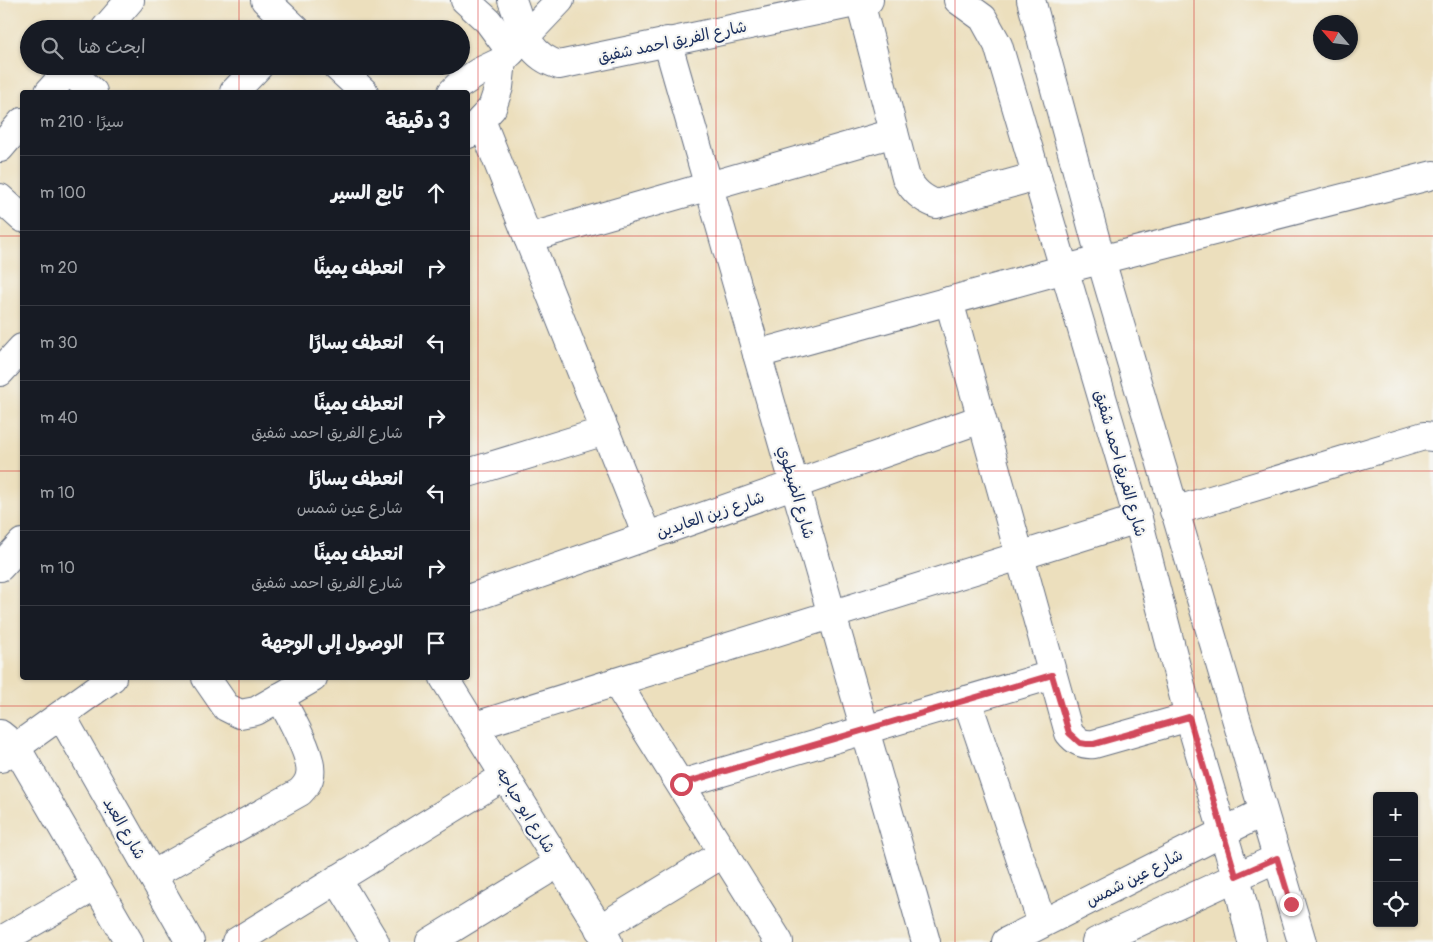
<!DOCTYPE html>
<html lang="ar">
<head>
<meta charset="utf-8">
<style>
  :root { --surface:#171b24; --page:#20242c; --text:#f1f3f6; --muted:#9ea1a6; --line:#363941 }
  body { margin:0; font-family:Pangolin,"Playpen Sans Arabic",sans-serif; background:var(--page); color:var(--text); direction:rtl }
  .controls { position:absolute; right:15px; bottom:15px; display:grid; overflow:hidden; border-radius:5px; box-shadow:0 1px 4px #0004 }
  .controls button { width:45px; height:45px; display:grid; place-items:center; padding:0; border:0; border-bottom:1px solid var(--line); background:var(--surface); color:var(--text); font:25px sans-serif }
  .compass { position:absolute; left:1313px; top:15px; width:45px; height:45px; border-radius:50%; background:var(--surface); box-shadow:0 1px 4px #0004; rotate:298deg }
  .stop { position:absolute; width:15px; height:15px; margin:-11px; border:4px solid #d1495b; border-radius:50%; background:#fff }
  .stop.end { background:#d1495b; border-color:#fff; box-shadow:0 1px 5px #0008 }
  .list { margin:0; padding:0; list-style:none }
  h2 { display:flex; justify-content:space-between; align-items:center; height:65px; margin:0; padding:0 20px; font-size:21px }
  h2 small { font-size:16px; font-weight:400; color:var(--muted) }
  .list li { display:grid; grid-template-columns:32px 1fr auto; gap:15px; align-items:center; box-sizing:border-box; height:75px; padding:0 20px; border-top:1px solid var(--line) }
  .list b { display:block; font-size:19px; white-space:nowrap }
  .list p { margin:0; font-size:16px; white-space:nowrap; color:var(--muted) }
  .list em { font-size:16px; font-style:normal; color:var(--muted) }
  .icon { flex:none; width:28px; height:28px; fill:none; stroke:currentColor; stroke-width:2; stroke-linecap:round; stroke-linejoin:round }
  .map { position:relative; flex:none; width:1433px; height:942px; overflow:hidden; direction:ltr }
  .search { position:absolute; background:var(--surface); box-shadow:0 1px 4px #0004; left:20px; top:20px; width:450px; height:55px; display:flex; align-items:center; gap:12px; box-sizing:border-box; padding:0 18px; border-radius:28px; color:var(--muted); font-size:19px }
  .panel { position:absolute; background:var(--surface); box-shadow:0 1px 4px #0004; left:20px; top:90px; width:450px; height:590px; border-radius:5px; direction:rtl }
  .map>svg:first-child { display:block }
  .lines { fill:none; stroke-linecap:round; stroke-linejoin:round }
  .minor-casing { stroke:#646d7f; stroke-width:30 }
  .minor { stroke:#fff; stroke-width:28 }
  .route { stroke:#d1495b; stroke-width:6 }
  .grid { fill:none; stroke:#d62828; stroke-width:1; stroke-opacity:0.55 }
  .labels { text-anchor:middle; stroke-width:4.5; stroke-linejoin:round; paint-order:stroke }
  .street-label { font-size:16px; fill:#1b2f5e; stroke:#f6f6f2 }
</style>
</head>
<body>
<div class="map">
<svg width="1433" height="942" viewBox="0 0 1433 942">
  <rect width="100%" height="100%" fill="#f6f6f2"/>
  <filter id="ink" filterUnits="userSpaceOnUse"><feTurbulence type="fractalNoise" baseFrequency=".02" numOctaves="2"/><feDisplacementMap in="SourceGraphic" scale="10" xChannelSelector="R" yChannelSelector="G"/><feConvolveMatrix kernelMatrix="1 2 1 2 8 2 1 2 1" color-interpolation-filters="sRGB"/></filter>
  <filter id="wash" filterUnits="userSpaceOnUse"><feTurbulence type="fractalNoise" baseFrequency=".0096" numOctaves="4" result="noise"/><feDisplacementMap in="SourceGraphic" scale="20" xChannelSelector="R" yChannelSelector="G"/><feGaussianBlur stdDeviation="1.12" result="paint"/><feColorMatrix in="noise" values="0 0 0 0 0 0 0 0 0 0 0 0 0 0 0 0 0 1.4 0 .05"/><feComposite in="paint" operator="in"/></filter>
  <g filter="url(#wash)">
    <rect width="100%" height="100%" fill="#ecdfbd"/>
  </g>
  <g filter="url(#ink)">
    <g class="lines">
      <g class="minor-casing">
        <g id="minor">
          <path d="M265 0 296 29"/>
          <path d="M465 0 488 21 511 52"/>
          <path d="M512 0C523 29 526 55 559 65L869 0"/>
          <path d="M958 0 983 18 998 45 1138 519 1189 717 1236 876 1252 942"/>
          <path d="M1031 0 1101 260 1302 942"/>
          <path d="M860 2 906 178C914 191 921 198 936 204L1037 176"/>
          <path d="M105 29 130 0"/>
          <path d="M667 41 926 942"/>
          <path d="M336 66 364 92"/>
          <path d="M68 70 93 92"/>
          <path d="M49 92 72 66"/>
          <path d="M234 92 259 66"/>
          <path d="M452 92 459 85 479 72 502 61 560 0"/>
          <path d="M481 120 647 536"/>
          <path d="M468 134 492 108 499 87 502 61"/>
          <path d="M0 148 22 122"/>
          <path d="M0 198 22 218"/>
          <path d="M528 238 894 133"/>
          <path d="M949 301 1069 733C1076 742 1083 745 1094 744L1189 717"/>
          <path d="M757 354 1065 269 1433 175"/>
          <path d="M0 372 22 348"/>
          <path d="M468 473 605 431"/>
          <path d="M1174 511 1424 436 1433 437"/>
          <path d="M0 567 22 543"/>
          <path d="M468 599 981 419"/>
          <path d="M206 678 226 707 240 714 256 711 313 678"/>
          <path d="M444 678 608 942"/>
          <path d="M616 682 779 942"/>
          <path d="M967 700 1042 923"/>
          <path d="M61 715 190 942"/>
          <path d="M475 726 1138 519"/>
          <path d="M0 734 16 747 129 942"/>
          <path d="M1 758 112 678"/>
          <path d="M681 784 1052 675"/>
          <path d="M152 875 300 792C305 787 309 782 310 775 314 756 289 716 280 697"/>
          <path d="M337 879 375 942"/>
          <path d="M599 929 724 853"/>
          <path d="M0 941 96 886"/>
          <path d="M236 942 505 776"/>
          <path d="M430 942 559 863"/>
          <path d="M1006 942 1263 812"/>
          <path d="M1096 942 1277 858"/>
        </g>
      </g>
      <use href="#minor" class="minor"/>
    </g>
  </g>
  <g class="lines" filter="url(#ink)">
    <path class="route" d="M681 784 1052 675 1069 733 1080 743 1086 744H1094L1189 717 1236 876 1277 858 1291 904"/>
  </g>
  <path class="grid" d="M239 0V29M478 0V942M716 0V942M955 0V942M1194 0V942M239 66V92M0 236H22M468 236H1433M0 471H22M468 471H1433M239 678V942M0 706H1433"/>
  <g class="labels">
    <g class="street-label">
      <text transform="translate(672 41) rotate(-12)" y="6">شارع الفريق احمد شفيق</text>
      <text transform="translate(1121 463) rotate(74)" y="6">شارع الفريق احمد شفيق</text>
      <text transform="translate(797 492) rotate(74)" y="6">شارع الضيطوي</text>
      <text transform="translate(710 514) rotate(-19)" y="6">شارع زين العابدين</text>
      <text transform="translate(526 810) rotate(58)" y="6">شارع ابو حباجه</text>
      <text transform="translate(125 828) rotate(60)" y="6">شارع العبد</text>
      <text transform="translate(1134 877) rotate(-27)" y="6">شارع عين شمس</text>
    </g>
  </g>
</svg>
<div class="controls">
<button>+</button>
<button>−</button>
<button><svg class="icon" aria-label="locate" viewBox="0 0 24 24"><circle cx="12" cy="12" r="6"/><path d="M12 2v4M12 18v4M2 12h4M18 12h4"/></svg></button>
</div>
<svg class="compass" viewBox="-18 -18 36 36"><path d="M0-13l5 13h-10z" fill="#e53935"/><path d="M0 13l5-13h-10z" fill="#9ea1a6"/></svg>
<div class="stop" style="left:681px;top:784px"></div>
<div class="stop end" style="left:1291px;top:904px"></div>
<div class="search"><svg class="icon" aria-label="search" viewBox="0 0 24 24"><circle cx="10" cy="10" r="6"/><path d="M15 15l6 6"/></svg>ابحث هنا</div>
<section class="panel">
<h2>3 دقيقة<small>سيرًا · 210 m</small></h2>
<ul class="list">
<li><svg class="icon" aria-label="ahead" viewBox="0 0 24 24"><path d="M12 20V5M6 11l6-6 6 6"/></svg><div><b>تابع السير</b></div><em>100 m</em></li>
<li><svg class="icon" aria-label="right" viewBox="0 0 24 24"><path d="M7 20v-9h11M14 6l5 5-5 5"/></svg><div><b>انعطف يمينًا</b></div><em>20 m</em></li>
<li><svg class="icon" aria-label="left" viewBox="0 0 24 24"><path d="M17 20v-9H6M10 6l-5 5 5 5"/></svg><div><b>انعطف يسارًا</b></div><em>30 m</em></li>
<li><svg class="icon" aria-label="right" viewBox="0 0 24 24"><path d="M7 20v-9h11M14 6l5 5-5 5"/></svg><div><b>انعطف يمينًا</b><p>شارع الفريق احمد شفيق</p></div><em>40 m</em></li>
<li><svg class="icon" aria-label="left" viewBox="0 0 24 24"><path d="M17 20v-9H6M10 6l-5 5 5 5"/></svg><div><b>انعطف يسارًا</b><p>شارع عين شمس</p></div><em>10 m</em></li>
<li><svg class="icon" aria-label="right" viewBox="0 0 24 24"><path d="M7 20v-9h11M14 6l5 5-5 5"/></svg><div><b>انعطف يمينًا</b><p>شارع الفريق احمد شفيق</p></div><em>10 m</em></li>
<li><svg class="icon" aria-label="arrive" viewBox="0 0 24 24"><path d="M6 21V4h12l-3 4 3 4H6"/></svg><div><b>الوصول إلى الوجهة</b></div></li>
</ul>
</section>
</div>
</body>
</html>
